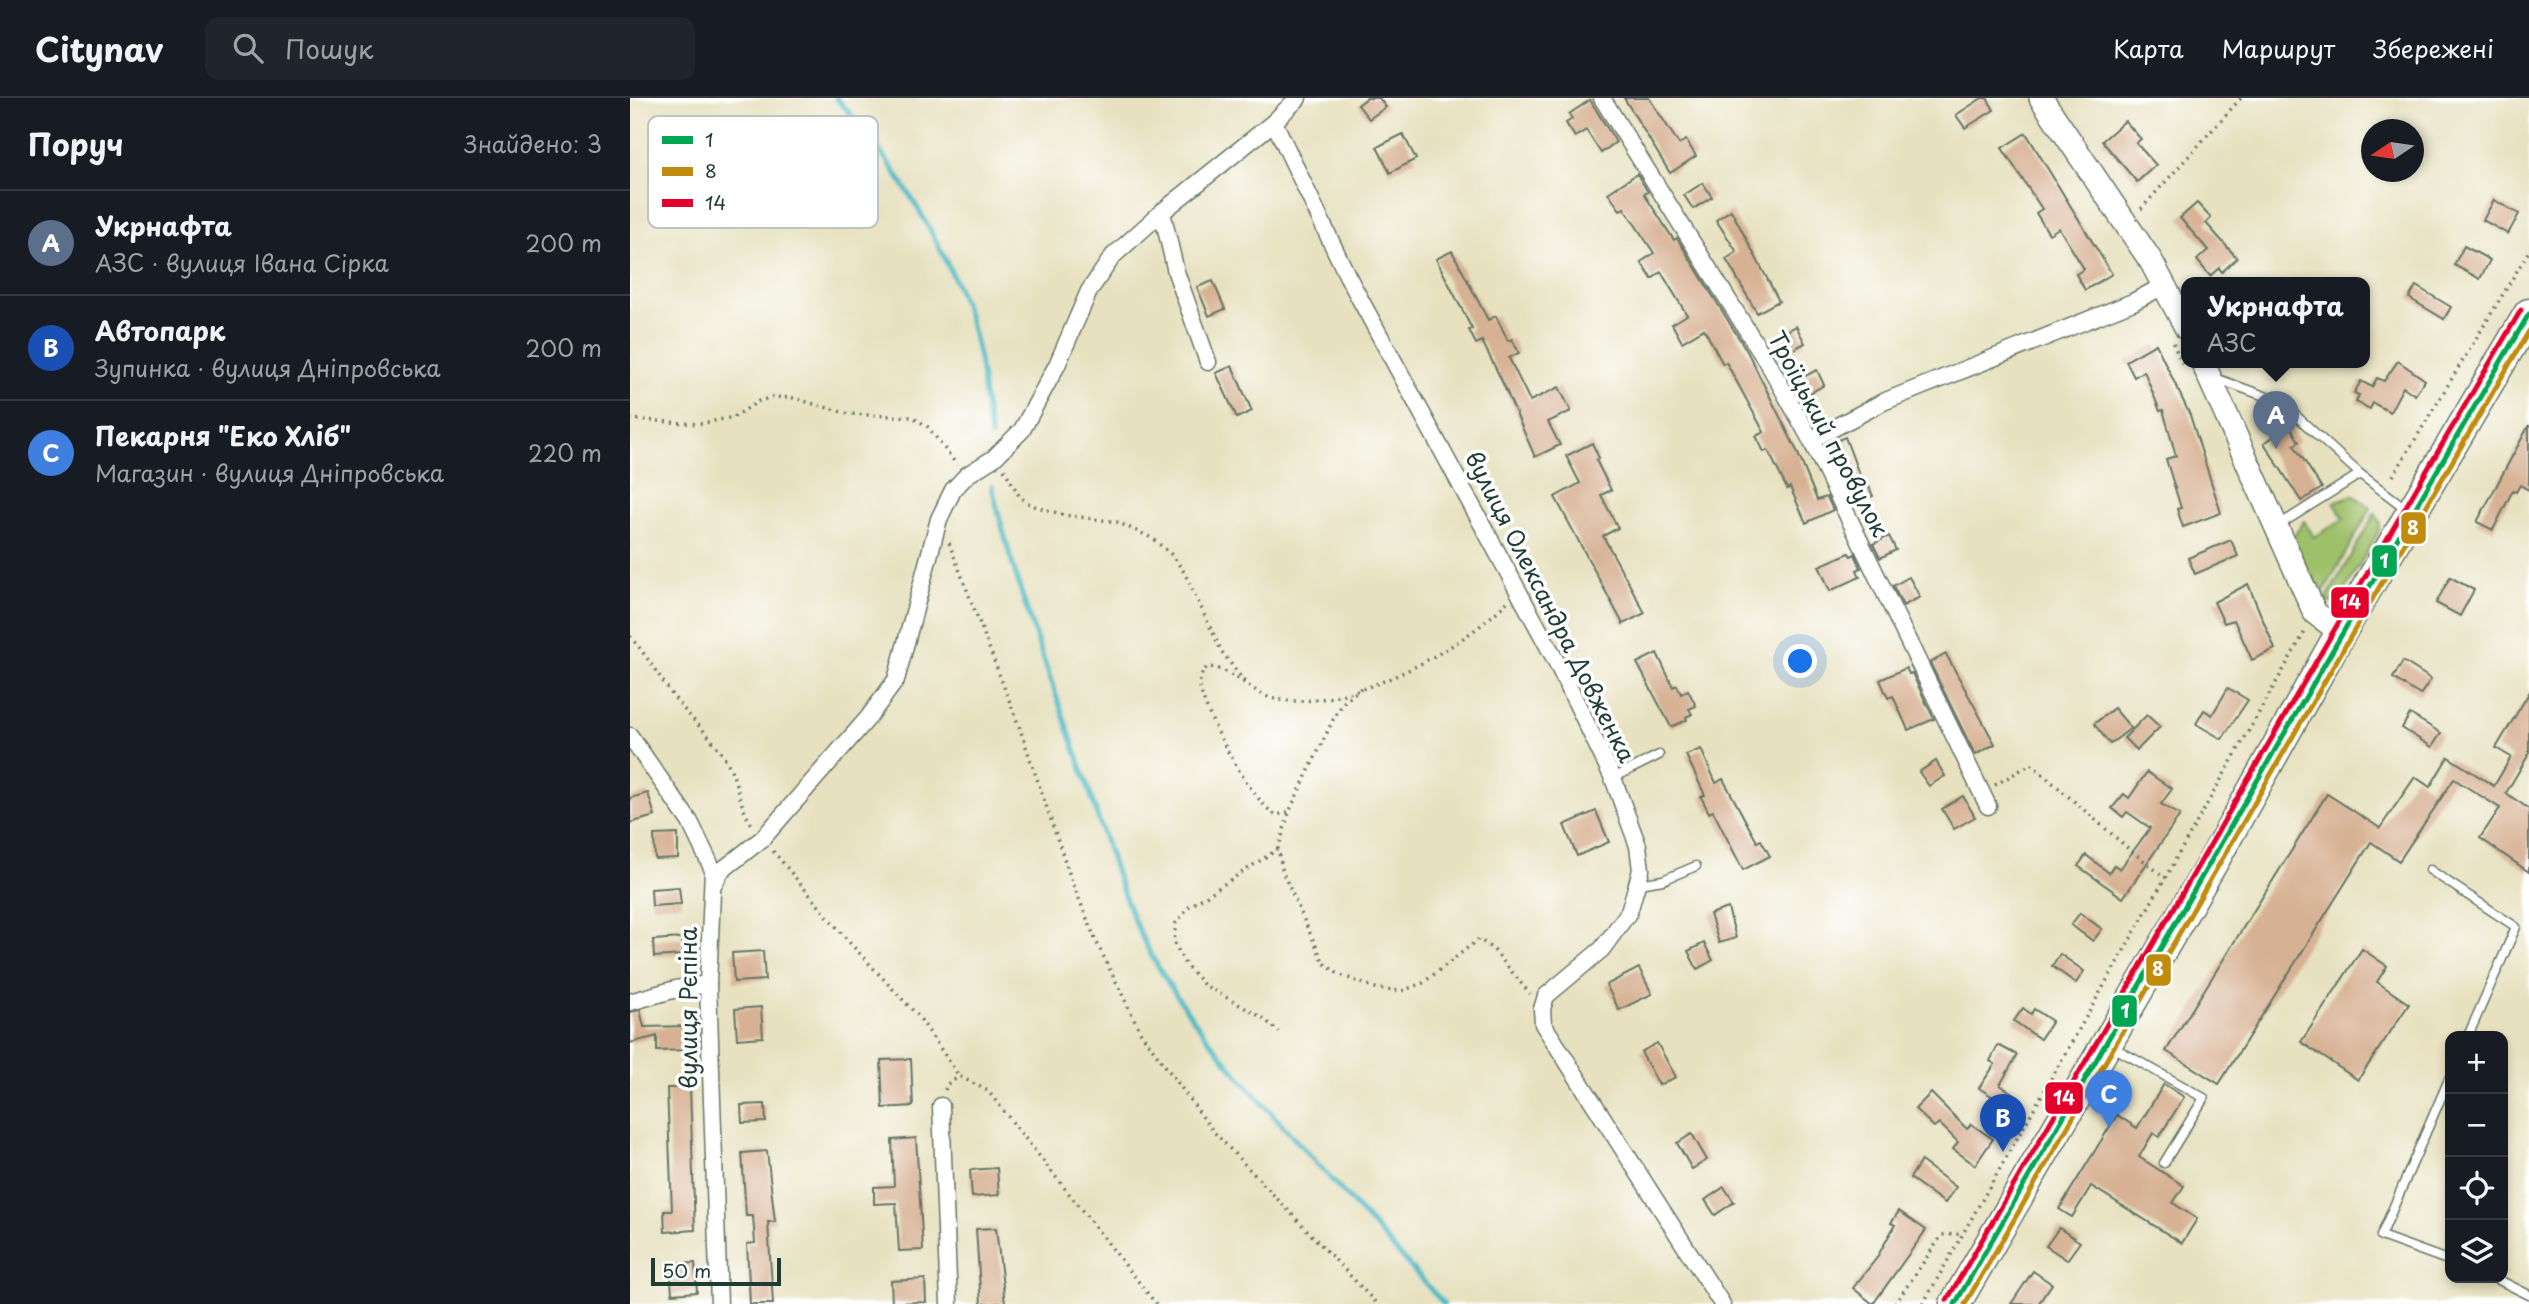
<!DOCTYPE html>
<html lang="uk">
<head>
<meta charset="utf-8">
<style>
  :root { --surface:#171b24; --page:#20242c; --text:#f1f3f6; --muted:#9ea1a6; --line:#363941; --accent:#1a73e8 }
  body { margin:0; font-family:"Playpen Sans",sans-serif; background:var(--page); color:var(--text) }
  .controls { position:absolute; right:21px; bottom:21px; display:grid; overflow:hidden; border-radius:14px; box-shadow:0 4px 10px #0003 }
  .controls button { width:63px; height:63px; display:grid; place-items:center; padding:0; border:0; border-bottom:2px solid var(--line); background:var(--surface); color:var(--text); font:35px sans-serif }
  .compass { position:absolute; left:1731px; top:21px; width:63px; height:63px; border-radius:50%; background:var(--surface); box-shadow:0 4px 10px #0003; rotate:257deg }
  .scale { position:absolute; left:21px; bottom:18px; width:130px; box-sizing:border-box; padding-left:7px; border:4px solid #1f3d34; border-top:0; font-size:19px; line-height:24px; white-space:nowrap; color:#1f3d34; -webkit-text-stroke:5px #fff; paint-order:stroke }
  .you { position:absolute; left:1171px; top:564px; width:24px; height:24px; margin:-18px; border:5px solid #fff; border-radius:50%; background:#1a73e8; box-shadow:0 0 0 10px #1a73e833 }
  .badge { display:grid; place-items:center; width:46px; height:46px; border-radius:50%; background:var(--accent); color:#fff; font-size:23px; font-weight:700 }
  .pin { position:absolute; translate:-50% -58px; filter:drop-shadow(0 2px 4px #0008) }
  .pin::after { content:''; position:absolute; top:37px; width:24px; height:21px; background:inherit; clip-path:polygon(0 0,100% 0,50% 100%) }
  .popup { position:absolute; left:1551px; top:179px; width:189px; height:91px; box-sizing:border-box; display:grid; place-content:center; border-radius:14px; background:var(--surface); filter:drop-shadow(0 2px 5px #0005); font-size:23px; white-space:nowrap; color:var(--muted) }
  .popup b { font-size:26px; color:var(--text) }
  .popup::after { content:''; position:absolute; left:50%; top:100%; margin-left:-14px; border:14px solid transparent; border-top-color:var(--surface) }
  .list { margin:0; padding:0; list-style:none }
  h2 { display:flex; justify-content:space-between; align-items:center; height:91px; margin:0; padding:0 28px; font-size:30px }
  h2 small { font-size:23px; font-weight:400; color:var(--muted) }
  .list li { display:grid; grid-template-columns:46px 1fr auto; gap:21px; align-items:center; box-sizing:border-box; height:105px; padding:0 28px; border-top:2px solid var(--line) }
  .list b { display:block; font-size:26px; white-space:nowrap }
  .list p { margin:0; font-size:23px; white-space:nowrap; color:var(--muted) }
  .list em { font-size:23px; font-style:normal; color:var(--muted) }
  .icon { flex:none; width:38px; height:38px; fill:none; stroke:currentColor; stroke-width:2; stroke-linecap:round; stroke-linejoin:round }
  .map { position:relative; flex:none; width:1899px; height:1206px; overflow:hidden }
  header { display:flex; align-items:center; gap:42px; box-sizing:border-box; height:98px; padding:0 35px; background:var(--surface); border-bottom:2px solid var(--line) }
  header strong { font-size:33px }
  nav { display:flex; gap:38px; margin-inline-start:auto; font-size:24px }
  .search { width:490px; height:63px; background:var(--page); display:flex; align-items:center; gap:18px; box-sizing:border-box; padding:0 24px; border-radius:14px; color:var(--muted); font-size:26px }
  main { display:flex }
  aside { flex:1; background:var(--surface) }
  .map>svg:first-child { display:block }
  .green { fill:#9ec069; stroke:#5e7e4e; stroke-width:2 }
  .lines { fill:none; stroke-linecap:round; stroke-linejoin:round }
  .stream { stroke:#49b7c2; stroke-width:5 }
  .building { fill:#d7b193 }
  .lane-casing { stroke:#657665; stroke-width:11 }
  .street-casing { stroke:#657665; stroke-width:19 }
  .secondary-casing { stroke:#657665; stroke-width:26 }
  .highway-casing { stroke:#657665; stroke-width:33 }
  .path { stroke:#657665; stroke-width:3.5; stroke-dasharray:2 5; stroke-linecap:butt }
  .lane { stroke:#fff; stroke-width:8 }
  .street { stroke:#fff; stroke-width:16 }
  .secondary { stroke:#fff; stroke-width:23 }
  .highway { stroke:#fff; stroke-width:30 }
  .bus-1-casing { stroke:#fff; stroke-width:10 }
  .bus-2-casing { stroke:#fff; stroke-width:10 }
  .bus-3-casing { stroke:#fff; stroke-width:10 }
  .bus-1 { stroke:#00a651; stroke-width:5 }
  .bus-2 { stroke:#c18c0d; stroke-width:5 }
  .bus-3 { stroke:#e4002b; stroke-width:5 }
  .labels { text-anchor:middle; stroke-width:7; stroke-linejoin:round; paint-order:stroke }
  .street-label { font-size:23px; fill:#1f3d34; stroke:#fff }
  .key { fill:#fff; stroke:#bcc5c2; stroke-width:2 }
  .key-label { font-size:19px; fill:#1f3d34 }
  .line-badge { stroke:#fff; stroke-width:2.5 }
  .badge-label { font-size:19px; text-anchor:middle; font-weight:bold; fill:#fff }
</style>
</head>
<body>
<header>
<strong>Citynav</strong>
<div class="search"><svg class="icon" aria-label="search" viewBox="0 0 24 24"><circle cx="10" cy="10" r="6"/><path d="M15 15l6 6"/></svg>Пошук</div>
<nav><a>Карта</a><a>Маршрут</a><a>Збережені</a></nav>
</header>
<main>
<aside>
<h2>Поруч<small>Знайдено: 3</small></h2>
<ul class="list">
<li><span class="badge" style="background:#5c6f8a">A</span><div><b>Укрнафта</b><p>АЗС · вулиця Івана Сірка</p></div><em>200 m</em></li>
<li><span class="badge" style="background:#1a4fb4">B</span><div><b>Автопарк</b><p>Зупинка · вулиця Дніпровська</p></div><em>200 m</em></li>
<li><span class="badge" style="background:#3f7fe0">C</span><div><b>Пекарня &quot;Еко Хліб&quot;</b><p>Магазин · вулиця Дніпровська</p></div><em>220 m</em></li>
</ul>
</aside>
<div class="map">
<svg width="1899" height="1206" viewBox="0 0 1899 1206">
  <rect width="100%" height="100%" fill="#fff"/>
  <filter id="ink" filterUnits="userSpaceOnUse"><feTurbulence type="fractalNoise" baseFrequency=".0143" numOctaves="2"/><feDisplacementMap in="SourceGraphic" scale="14" xChannelSelector="R" yChannelSelector="G"/><feConvolveMatrix kernelMatrix="1 2 1 2 8 2 1 2 1" color-interpolation-filters="sRGB"/></filter>
  <filter id="wash" filterUnits="userSpaceOnUse"><feTurbulence type="fractalNoise" baseFrequency=".00686" numOctaves="4" result="noise"/><feDisplacementMap in="SourceGraphic" scale="28" xChannelSelector="R" yChannelSelector="G"/><feGaussianBlur stdDeviation="1.57" result="paint"/><feColorMatrix in="noise" values="0 0 0 0 0 0 0 0 0 0 0 0 0 0 0 0 0 1.4 0 .05"/><feComposite in="paint" operator="in"/></filter>
  <g filter="url(#wash)">
    <rect width="100%" height="100%" fill="#e7e1bf"/>
    <g class="green">
      <path d="M1723 397 1741 410 1690 500 1662 441 1674 423 1684 439 1714 421 1704 404Z"/>
      <path d="M1745 415 1750 425 1749 433 1710 501 1701 505 1695 503Z"/>
    </g>
    <g class="lines">
      <g class="stream">
        <path d="M206 0C264 62 322 156 344 238 353 271 353 305 361 338"/>
        <path d="M362 388C385 489 422 583 455 680 476 742 495 817 530 872 569 936 622 994 672 1049 719 1101 767 1154 814 1206"/>
      </g>
    </g>
    <g id="blocks">
      <g class="building">
        <path d="M737 0H749L756 9 739 21 728 7Z"/>
        <path d="M994 0H1019L1049 46 1056 42 1066 58 1040 75Z"/>
        <path d="M1352 0H1357L1364 12 1335 30 1326 17Z"/>
        <path d="M960 2 986 44 971 55 956 32 945 39 936 25 942 21 939 16Z"/>
        <path d="M1495 23 1511 41 1506 45 1526 67 1507 84 1472 43Z"/>
        <path d="M1396 35 1482 176 1455 192 1446 176 1454 171 1429 130 1419 136 1406 115 1412 111 1372 50Z"/>
        <path d="M773 36 786 61 760 75 747 49Z"/>
        <path d="M1007 76 1018 94 1014 96 1044 142 1047 140 1117 253 1167 353 1187 402 1197 399 1203 412 1176 425 1160 389 1157 391 1138 352 1134 354 1126 338 1134 334 1096 264 1093 266 1074 231 1052 244 1042 226 1057 217 1031 174 1022 181 1011 164 1024 155 994 110 990 112 978 95Z"/>
        <path d="M1073 85 1082 99 1063 111 1054 97Z"/>
        <path d="M1864 102 1889 116 1878 136 1853 122Z"/>
        <path d="M1567 105 1581 120 1576 125 1607 160 1592 174 1589 170 1580 178 1567 162 1578 152 1550 120Z"/>
        <path d="M1101 112 1149 203 1127 215 1096 161 1107 154 1086 122Z"/>
        <path d="M1834 148 1860 162 1850 181 1824 167Z"/>
        <path d="M822 153 858 222 866 218 878 243 882 241 889 255 879 260 900 303 929 289 941 313 918 324 930 347 905 359 871 281 852 243 846 246 839 232 842 231 806 161Z"/>
        <path d="M583 183 595 211 579 218 567 189Z"/>
        <path d="M1786 188 1821 209 1814 221 1779 200Z"/>
        <path d="M1166 228 1175 245 1153 257 1144 240Z"/>
        <path d="M1526 246 1560 317 1591 415 1553 429 1547 411 1551 410 1536 361 1546 358 1533 312 1530 313 1514 273 1504 279 1496 263Z"/>
        <path d="M1768 263 1795 282 1785 297 1773 289 1760 314 1743 305 1740 311 1726 304 1729 297 1724 295 1731 283 1742 289 1747 280 1754 283Z"/>
        <path d="M602 268 622 313 607 320 586 275Z"/>
        <path d="M1187 272 1194 287 1175 298 1167 282Z"/>
        <path d="M1899 327V392L1890 387 1886 394 1883 392 1863 432 1847 424Z"/>
        <path d="M1660 328 1669 344 1664 347 1692 390 1671 403 1634 345Z"/>
        <path d="M1215 339 1232 384 1236 382 1243 398 1224 406 1199 346Z"/>
        <path d="M962 345 969 360 966 362 981 392 971 397 988 430 973 438 1015 515 993 526 925 399 950 385 936 358Z"/>
        <path d="M1259 438 1266 452 1250 460 1243 446Z"/>
        <path d="M1601 442 1608 458 1565 476 1558 460Z"/>
        <path d="M1219 455 1221 458 1225 456 1231 470 1227 472 1230 479 1200 493 1189 468Z"/>
        <path d="M1279 479 1290 499 1273 508 1263 488Z"/>
        <path d="M1820 479 1844 492 1830 518 1806 505Z"/>
        <path d="M1618 486 1645 551 1622 562 1604 522 1594 525 1584 504Z"/>
        <path d="M1027 555 1043 589 1047 587 1051 596 1058 592 1066 608 1059 611 1062 616 1056 619 1057 622 1041 629 1007 565Z"/>
        <path d="M1316 556 1365 646 1345 657 1300 565Z"/>
        <path d="M1773 563 1801 581 1790 597 1763 580Z"/>
        <path d="M1276 570 1279 576 1282 575 1304 621 1278 632 1263 598 1258 600 1250 582Z"/>
        <path d="M1598 590 1618 602 1592 641 1566 626 1574 612 1582 617Z"/>
        <path d="M1899 595V656L1876 695 1899 711V774L1850 740 1870 710 1824 681 1769 763 1741 744 1589 986 1536 953 1697 696 1750 730 1785 679 1800 689 1818 659 1864 688 1881 659 1866 650Z"/>
        <path d="M1484 610 1501 630 1480 646 1464 626Z"/>
        <path d="M1780 616 1811 635 1802 649 1772 630Z"/>
        <path d="M1517 617 1530 629 1507 652 1494 640Z"/>
        <path d="M1071 651 1086 685 1093 681 1127 744 1131 742 1140 758 1113 772 1083 713 1079 715 1071 699 1075 697 1056 657Z"/>
        <path d="M1306 663 1315 678 1299 688 1289 674Z"/>
        <path d="M1517 674 1542 691 1531 706 1550 717 1493 800 1448 768 1456 757 1479 775 1484 767 1490 771 1520 730 1497 714 1493 719 1482 710 1494 696 1499 700Z"/>
        <path d="M18 695 25 718 0 725V700Z"/>
        <path d="M1333 698 1345 719 1324 731 1312 711Z"/>
        <path d="M966 713 979 744 947 758 934 727Z"/>
        <path d="M48 736V760L25 761 24 737Z"/>
        <path d="M49 789 51 806 22 808 21 791Z"/>
        <path d="M1098 810 1106 840 1089 845 1080 816Z"/>
        <path d="M1450 815 1472 831 1463 843 1441 827Z"/>
        <path d="M52 840 53 857 24 859 23 842Z"/>
        <path d="M1074 845 1083 862 1067 871 1058 853Z"/>
        <path d="M1732 851 1757 868 1747 884 1779 906 1728 982 1671 944Z"/>
        <path d="M133 853 135 882 104 884 102 855Z"/>
        <path d="M1430 856 1454 873 1446 885 1422 868Z"/>
        <path d="M1009 870 1022 896 989 912 976 887Z"/>
        <path d="M131 909 133 939 107 941 105 911Z"/>
        <path d="M1393 910 1401 916 1404 911 1422 923 1410 941 1384 923Z"/>
        <path d="M10 912 14 929 58 928V952L27 953V938L0 945V914Z"/>
        <path d="M1027 945 1046 979 1029 987 1011 954Z"/>
        <path d="M1368 947 1387 957 1370 987 1384 996 1377 1008 1349 990 1365 966 1360 963Z"/>
        <path d="M281 961 283 1008 253 1010 251 962Z"/>
        <path d="M1534 986 1554 999 1529 1039 1523 1035 1509 1059 1554 1088 1543 1105 1567 1121 1552 1145 1461 1088 1442 1119 1429 1111 1487 1017 1507 1030Z"/>
        <path d="M37 990H60L65 1132 35 1134 34 1113H42Z"/>
        <path d="M1301 995 1337 1031 1341 1026 1363 1041 1345 1067 1323 1051 1328 1044 1309 1025 1304 1029 1285 1011Z"/>
        <path d="M135 1006 136 1024 112 1025 111 1007Z"/>
        <path d="M1062 1036 1077 1062 1062 1071 1047 1045Z"/>
        <path d="M286 1040 293 1152 269 1153 266 1105 244 1106V1089L264 1088 262 1042Z"/>
        <path d="M137 1053 145 1124H138L143 1206H120L117 1146 125 1145 123 1118H116L112 1055Z"/>
        <path d="M1291 1063 1326 1089 1315 1105 1280 1080Z"/>
        <path d="M367 1070 369 1097 342 1099 340 1072Z"/>
        <path d="M1094 1089 1104 1104 1085 1117 1075 1102Z"/>
        <path d="M1269 1113 1296 1132 1243 1206 1223 1190 1246 1161 1265 1127 1261 1125Z"/>
        <path d="M366 1130 375 1205 351 1206 346 1131Z"/>
        <path d="M1429 1130 1450 1144 1437 1162 1416 1148Z"/>
        <path d="M65 1165 67 1194 42 1196 40 1166Z"/>
        <path d="M1403 1173 1422 1186 1408 1206H1381Z"/>
        <path d="M295 1181 296 1204 262 1205 261 1183Z"/>
      </g>
    </g>
  </g>
  <g filter="url(#ink)">
    <use href="#blocks" fill-opacity="0" stroke="#657665" stroke-width="2"/>
    <g class="lines">
      <g class="lane-casing">
        <g id="lane">
          <path d="M1585 280 1651 304 1730 376"/>
          <path d="M1649 427 1730 376 1778 412"/>
          <path d="M983 680 1029 657"/>
          <path d="M1800 772 1886 829 1838 938"/>
          <path d="M1009 786 1033 782 1066 768"/>
          <path d="M1483 949 1574 1000 1534 1065"/>
          <path d="M1820 979 1751 1138 1820 1163"/>
          <path d="M1865 1180 1899 1197"/>
        </g>
      </g>
      <g class="street-casing">
        <g id="street">
          <path d="M668 0 644 24 717 177 926 563 983 680 1008 748 1011 772 999 814 972 851 916 898 912 911 913 926 1092 1206"/>
          <path d="M972 0 1142 272 1181 342 1358 708"/>
          <path d="M532 114 546 174 578 264"/>
          <path d="M1181 342 1253 304 1503 204 1535 187"/>
          <path d="M0 638 60 724 83 772 78 886 89 1206"/>
          <path d="M85 784 91 773 133 740 238 620 266 582 309 421 323 392 337 377 364 360 392 332 427 267 459 193 483 158 532 114 644 24"/>
          <path d="M0 904 46 891 78 886"/>
          <path d="M311 1008 319 1206"/>
        </g>
      </g>
      <g class="secondary-casing">
        <g id="secondary">
          <path d="M1411 0 1521 163 1557 231"/>
          <path d="M1573 265 1685 515 1711 534"/>
        </g>
      </g>
      <g class="highway-casing">
        <path id="highway" d="M1325 1206 1584 762 1711 534 1899 216"/>
      </g>
      <g class="path">
        <path d="M1511 111 1611 0"/>
        <path d="M1543 245 1553 267"/>
        <path d="M0 321 69 326 104 319 129 303 143 299 163 300 219 316 283 319 298 329 327 367"/>
        <path d="M374 371 390 399 401 407 434 417 487 424 522 440 543 458 554 474 592 554 617 587"/>
        <path d="M1763 378 1899 153"/>
        <path d="M319 445 389 628 441 781 466 843 511 935 583 1033 747 1206"/>
        <path d="M0 538C16 557 27 575 41 595 60 622 88 642 101 672 109 691 110 711 123 728"/>
        <path d="M731 590 713 605 703 622 660 712 648 751 653 775 678 831 694 865 708 876 748 891 772 893 793 885 849 841 864 852 900 896"/>
        <path d="M1365 687 1401 666 1500 752 1536 780"/>
        <path d="M658 714 647 717C625 710 572 612 570 588 569 580 572 575 577 569 604 569 623 599 650 602 721 611 828 554 877 504"/>
        <path d="M648 751 559 809 546 825 544 844 555 866 574 887 633 920 649 934"/>
        <path d="M143 753 219 844 289 919 329 978 358 993 526 1206"/>
        <path d="M315 992 317 986 329 979"/>
        <path d="M1265 1206 1312 1137 1331 1136"/>
        <path d="M1293 1206 1676 532"/>
      </g>
      <use href="#lane" class="lane"/>
      <use href="#street" class="street"/>
      <use href="#secondary" class="secondary"/>
      <use href="#highway" class="highway"/>
      <g class="bus-1-casing">
        <path id="bus-1" d="M1325 1206C1517 876 1705 544 1899 216"/>
      </g>
      <g class="bus-2-casing">
        <path id="bus-2" d="M1335 1206C1524 882 1708 556 1899 233"/>
      </g>
      <g class="bus-3-casing">
        <path id="bus-3" d="M1317 1202C1510 872 1697 540 1891 212"/>
      </g>
      <use href="#bus-1" class="bus-1"/>
      <use href="#bus-2" class="bus-2"/>
      <use href="#bus-3" class="bus-3"/>
    </g>
  </g>
  <g class="labels">
    <g class="street-label">
      <text transform="translate(1198 336) rotate(62)" y="8">Троїцький провулок</text>
      <text transform="translate(920 509) rotate(63)" y="8">вулиця Олександра Довженка</text>
      <text transform="translate(59 910) rotate(-90)" y="8">вулиця Рєпіна</text>
    </g>
  </g>
  <rect x="18" y="18" width="230" height="112" rx="10" class="key"/>
  <rect x="32" y="38" width="31" height="8" fill="#00a651"/>
  <rect x="32" y="69" width="31" height="9" fill="#c18c0d"/>
  <rect x="32" y="101" width="31" height="8" fill="#e4002b"/>
  <g class="key-label">
    <text x="75" y="49">1</text>
    <text x="75" y="80">8</text>
    <text x="75" y="112">14</text>
  </g>
  <g class="line-badge">
    <rect x="1770" y="413" width="27" height="34" rx="7" fill="#c18c0d"/>
    <rect x="1741" y="446" width="27" height="34" rx="7" fill="#00a651"/>
    <rect x="1700" y="488" width="40" height="33" rx="7" fill="#e4002b"/>
    <rect x="1515" y="855" width="27" height="34" rx="7" fill="#c18c0d"/>
    <rect x="1481" y="896" width="27" height="34" rx="7" fill="#00a651"/>
    <rect x="1414" y="983" width="40" height="34" rx="7" fill="#e4002b"/>
  </g>
  <g class="badge-label">
    <text x="1783" y="437">8</text>
    <text x="1754" y="470">1</text>
    <text x="1720" y="511">14</text>
    <text x="1528" y="878">8</text>
    <text x="1495" y="920">1</text>
    <text x="1434" y="1007">14</text>
  </g>
</svg>
<div class="controls">
<button>+</button>
<button>−</button>
<button><svg class="icon" aria-label="locate" viewBox="0 0 24 24"><circle cx="12" cy="12" r="6"/><path d="M12 2v4M12 18v4M2 12h4M18 12h4"/></svg></button>
<button><svg class="icon" aria-label="layers" viewBox="0 0 24 24"><path d="M12 4l9 5-9 5-9-5zM3 14l9 5 9-5"/></svg></button>
</div>
<svg class="compass" viewBox="-18 -18 36 36"><path d="M0-13l5 13h-10z" fill="#e53935"/><path d="M0 13l5-13h-10z" fill="#9ea1a6"/></svg>
<div class="scale">50 m</div>
<div class="you"></div>
<div class="pin badge" style="left:1646px;top:351px;background:#5c6f8a">A</div>
<div class="popup"><b>Укрнафта</b>АЗС</div>
<div class="pin badge" style="left:1373px;top:1054px;background:#1a4fb4">B</div>
<div class="pin badge" style="left:1479px;top:1030px;background:#3f7fe0">C</div>
</div>
</main>
</body>
</html>
